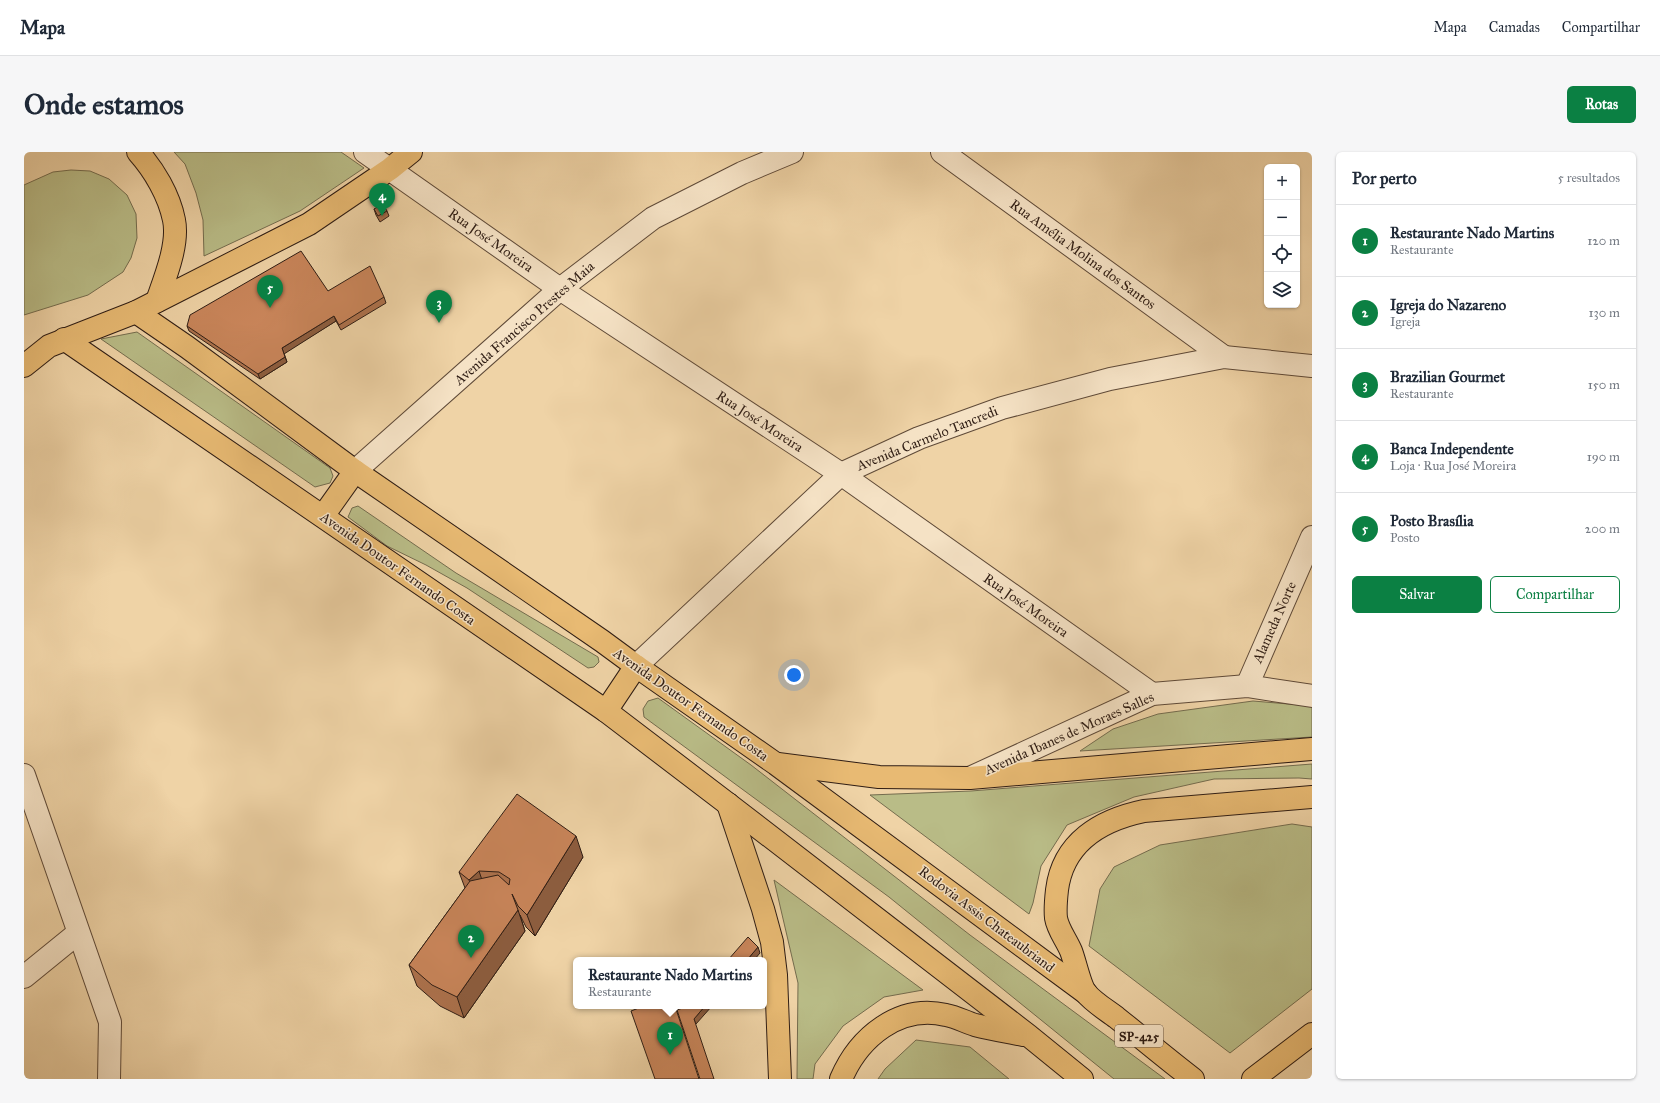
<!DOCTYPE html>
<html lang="pt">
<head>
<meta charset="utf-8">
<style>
  :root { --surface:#fff; --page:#f6f6f7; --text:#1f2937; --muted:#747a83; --line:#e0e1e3; --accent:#0b8043 }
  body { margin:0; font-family:"IM FELL Great Primer",serif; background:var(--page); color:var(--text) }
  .controls { position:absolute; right:12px; top:12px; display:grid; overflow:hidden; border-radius:6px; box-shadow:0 1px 3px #0004 }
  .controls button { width:36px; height:36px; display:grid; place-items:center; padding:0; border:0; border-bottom:1px solid var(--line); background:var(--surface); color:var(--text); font:20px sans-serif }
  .you { position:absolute; left:770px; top:523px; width:14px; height:14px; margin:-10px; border:3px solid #fff; border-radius:50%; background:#1a73e8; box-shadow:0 0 0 6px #1a73e833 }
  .badge { display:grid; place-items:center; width:26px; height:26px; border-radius:50%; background:var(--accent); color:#fff; font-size:13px; font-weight:700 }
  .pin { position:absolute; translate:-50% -33px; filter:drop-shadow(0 1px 2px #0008) }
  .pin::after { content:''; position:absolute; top:21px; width:14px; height:12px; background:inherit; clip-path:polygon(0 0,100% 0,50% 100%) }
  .popup { position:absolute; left:549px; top:805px; width:194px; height:52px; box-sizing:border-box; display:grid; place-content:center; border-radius:6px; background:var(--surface); filter:drop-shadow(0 1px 3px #0005); font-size:13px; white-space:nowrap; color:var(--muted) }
  .popup b { font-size:15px; color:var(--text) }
  .popup::after { content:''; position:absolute; left:50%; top:100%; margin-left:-8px; border:8px solid transparent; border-top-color:var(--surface) }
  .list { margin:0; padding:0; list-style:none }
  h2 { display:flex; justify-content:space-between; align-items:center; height:52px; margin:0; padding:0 16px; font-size:17px }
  h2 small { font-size:13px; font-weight:400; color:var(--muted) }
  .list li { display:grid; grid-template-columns:26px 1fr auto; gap:12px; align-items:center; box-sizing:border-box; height:72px; padding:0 16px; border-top:1px solid var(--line) }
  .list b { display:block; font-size:15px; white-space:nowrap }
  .list p { margin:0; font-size:13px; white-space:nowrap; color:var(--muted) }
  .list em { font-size:13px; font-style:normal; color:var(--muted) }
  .actions { display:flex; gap:8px; padding:12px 16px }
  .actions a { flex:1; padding:9px 0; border:1px solid var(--accent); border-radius:6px; text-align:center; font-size:14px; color:var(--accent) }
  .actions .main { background:var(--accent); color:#fff }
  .icon { flex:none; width:22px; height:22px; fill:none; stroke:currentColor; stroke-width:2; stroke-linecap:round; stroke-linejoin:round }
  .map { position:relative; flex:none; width:1288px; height:927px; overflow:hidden; border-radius:6px }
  header { display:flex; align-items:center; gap:24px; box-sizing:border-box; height:56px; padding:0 20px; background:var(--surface); border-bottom:1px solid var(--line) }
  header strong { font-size:19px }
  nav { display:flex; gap:22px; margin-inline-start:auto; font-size:14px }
  .intro { display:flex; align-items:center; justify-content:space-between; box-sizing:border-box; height:96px; padding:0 24px }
  h1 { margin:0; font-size:28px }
  .button { padding:10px 18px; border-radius:6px; background:var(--accent); color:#fff; font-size:14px; font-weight:700 }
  main { display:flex; gap:24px; padding:0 24px }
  aside { flex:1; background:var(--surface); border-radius:6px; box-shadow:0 1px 3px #0004 }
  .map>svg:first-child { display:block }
  .green { fill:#b9bc87; stroke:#746c4e }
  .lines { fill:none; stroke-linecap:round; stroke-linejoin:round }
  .minor-casing { stroke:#5f4a38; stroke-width:24 }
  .major-casing { stroke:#2f1d14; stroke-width:24 }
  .highway-casing { stroke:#2f1d14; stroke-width:24 }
  .minor { stroke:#f5e2c5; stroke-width:22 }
  .major { stroke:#e8ba73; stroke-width:22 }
  .highway { stroke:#e8ba73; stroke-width:22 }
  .wall { fill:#ad724d; stroke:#2f1d14 }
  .shaded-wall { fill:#8d5d3f; stroke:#2f1d14 }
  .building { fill:#c9855a; stroke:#2f1d14 }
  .labels { text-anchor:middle; stroke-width:3; stroke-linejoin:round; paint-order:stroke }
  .shield { fill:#f5e2c5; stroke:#6a5849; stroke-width:1 }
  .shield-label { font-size:13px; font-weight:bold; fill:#2f1d14 }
  .street-label { font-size:14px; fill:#2f1d14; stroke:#f5e2c5 }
</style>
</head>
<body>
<header>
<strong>Mapa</strong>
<nav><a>Mapa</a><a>Camadas</a><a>Compartilhar</a></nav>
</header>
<div class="intro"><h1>Onde estamos</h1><a class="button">Rotas</a></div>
<main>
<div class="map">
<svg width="1288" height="927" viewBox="0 0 1288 927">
  <rect width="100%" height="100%" fill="#efd3a6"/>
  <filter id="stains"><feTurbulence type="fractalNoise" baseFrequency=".005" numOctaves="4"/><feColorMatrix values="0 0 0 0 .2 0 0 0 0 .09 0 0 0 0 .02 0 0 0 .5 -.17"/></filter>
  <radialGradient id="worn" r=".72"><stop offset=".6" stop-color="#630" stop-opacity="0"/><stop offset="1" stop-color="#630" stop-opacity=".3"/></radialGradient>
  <g class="green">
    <path d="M150 0H317L340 16 276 59 180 104 179 68 172 41 161 12Z"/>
    <path d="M47 18 66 19 85 27 103 43 112 62 113 86 107 106 99 120 64 143 0 163V33L29 20Z"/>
    <path d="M113 180 306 316 309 324 306 331 291 335 77 187Z"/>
    <path d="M334 354 432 421 574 505 575 510 570 515 564 516 443 436 402 413 363 394 324 365 328 356Z"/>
    <path d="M634 546 727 613 946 783 1141 927H1090L865 745 620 565 619 557 624 549Z"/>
    <path d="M1229 549 1288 554V585L1056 599 1089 577 1134 562Z"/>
    <path d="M1288 612V627L1275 626 1190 627 1110 645 1043 673 1017 714 1009 751 1005 762 846 643 947 639Z"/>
    <path d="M1268 672 1288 675V837L1206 901 1065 794 1076 737 1090 715 1136 693Z"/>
    <path d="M750 728 899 838 860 845 819 874 791 912 789 927H773L774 831Z"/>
    <path d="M892 888 946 895 985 927H854L861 917Z"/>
  </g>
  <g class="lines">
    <g class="minor-casing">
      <g id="minor">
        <path d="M341 0 536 137 817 322 1128 542"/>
        <path d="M918 0 1200 205"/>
        <path d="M331 319 536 137 629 66 718 21 768 0"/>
        <path d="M612 514 817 322 895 286 978 256 1086 227 1200 205 1288 214"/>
        <path d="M1223 534 1288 385"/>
        <path d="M0 623 86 870 85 927"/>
        <path d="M948 625 1128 542 1223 534 1288 544"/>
        <path d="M0 825 54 781"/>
      </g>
    </g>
    <g class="major-casing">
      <g id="major">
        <path d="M114 0C130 18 145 43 150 68 155 92 141 126 133 149"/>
        <path d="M112 160 163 195 331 319 578 489 612 514 752 612 1062 841"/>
        <path d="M40 187 582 559 704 652"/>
        <path d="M0 214 25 194 112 160 285 72 366 17 387 0"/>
        <path d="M299 364 331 319"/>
        <path d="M582 559 612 514"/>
        <path d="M754 612 855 625 946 626 1288 597"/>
      </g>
    </g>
    <g class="highway-casing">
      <g id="highway">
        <path d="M704 652 1005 884 1058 927"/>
        <path d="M704 652 739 757 748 790 752 823 756 927"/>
        <path d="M817 927C835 885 875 852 922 863 933 865 941 870 951 873 967 877 984 880 999 883"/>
        <path d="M1169 927C1143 907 1118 886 1093 866 1084 859 1069 850 1062 841 1056 834 1051 809 1047 799 1042 787 1034 778 1032 766 1031 757 1032 747 1033 738 1039 690 1077 668 1120 659L1288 645"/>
        <path d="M1229 927 1288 882"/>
      </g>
    </g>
    <use href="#minor" class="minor"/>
    <use href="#major" class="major"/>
    <use href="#highway" class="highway"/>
  </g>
  <g class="wall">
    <path d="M350 57 363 59 365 64 356 70 352 63Z"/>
    <path d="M360 145 362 151 317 178 312 169 260 201 263 210 236 227 165 179 163 174Z"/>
    <path d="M559 705 511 784 502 775 496 763 501 779 440 866 416 854 393 834 385 813 441 736 435 720Z"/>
  </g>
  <g class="shaded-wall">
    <path d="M310 164 312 169 260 202 258 196Z"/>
    <path d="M261 205 263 210 236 227 234 222Z"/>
    <path d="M552 684 559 705 511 784 503 763Z"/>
    <path d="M455 719 462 740 452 749 445 728Z"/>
    <path d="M494 758 501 779 440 866 433 845Z"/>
    <path d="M734 795 736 801 730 808H723Z"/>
    <path d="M681 854H688L672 872 670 867Z"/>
  </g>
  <g class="building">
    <path d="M359 52 363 59 354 64 350 57Z"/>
    <path d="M277 99 304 139 346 114 360 145 315 173 310 164 258 196 261 205 234 222 163 174 166 163Z"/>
    <path d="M493 642 552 684 503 763 494 754 488 742 494 758 433 845 408 833 385 813 446 729 474 723 485 733 486 727 475 720 455 719 445 728 435 720Z"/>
    <path d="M724 785 734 795 723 808H704Z"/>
    <path d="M620 854H651L675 927H631L607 859Z"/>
    <path d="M664 854H681L670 867 690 927H676L653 858Z"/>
  </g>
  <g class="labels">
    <rect class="shield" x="1091" y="873" width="48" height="22" rx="3"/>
    <g class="shield-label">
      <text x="1115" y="889">SP-425</text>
    </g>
    <g class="street-label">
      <text transform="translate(467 88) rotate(35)" y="5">Rua José Moreira</text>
      <text transform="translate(1059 102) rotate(36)" y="5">Rua Amélia Molina dos Santos</text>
      <text transform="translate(500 171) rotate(-41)" y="5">Avenida Francisco Prestes Maia</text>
      <text transform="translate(736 269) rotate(33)" y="5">Rua José Moreira</text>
      <text transform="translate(903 286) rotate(-22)" y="5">Avenida Carmelo Tancredi</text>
      <text transform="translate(374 416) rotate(35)" y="5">Avenida Doutor Fernando Costa</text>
      <text transform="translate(1002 453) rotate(35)" y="5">Rua José Moreira</text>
      <text transform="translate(1250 470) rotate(-66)" y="5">Alameda Norte</text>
      <text transform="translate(667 552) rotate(35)" y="5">Avenida Doutor Fernando Costa</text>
      <text transform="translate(1045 581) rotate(-24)" y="5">Avenida Ibanes de Moraes Salles</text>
      <text transform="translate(963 767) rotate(37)" y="5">Rodovia Assis Chateaubriand</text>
    </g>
  </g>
  <rect width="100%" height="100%" filter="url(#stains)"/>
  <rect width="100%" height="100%" fill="url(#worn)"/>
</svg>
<div class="controls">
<button>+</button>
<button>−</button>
<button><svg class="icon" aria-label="locate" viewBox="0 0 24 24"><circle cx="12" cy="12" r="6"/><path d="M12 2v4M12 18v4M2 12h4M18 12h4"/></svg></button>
<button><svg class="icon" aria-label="layers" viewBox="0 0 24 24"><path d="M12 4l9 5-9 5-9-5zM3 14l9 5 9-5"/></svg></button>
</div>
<div class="you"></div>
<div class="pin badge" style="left:646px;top:903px">1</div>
<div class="popup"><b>Restaurante Nado Martins</b>Restaurante</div>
<div class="pin badge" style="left:447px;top:806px">2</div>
<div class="pin badge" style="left:415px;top:171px">3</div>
<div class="pin badge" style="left:358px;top:64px">4</div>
<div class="pin badge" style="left:246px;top:156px">5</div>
</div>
<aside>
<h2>Por perto<small>5 resultados</small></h2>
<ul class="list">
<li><span class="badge">1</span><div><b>Restaurante Nado Martins</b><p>Restaurante</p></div><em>120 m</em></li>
<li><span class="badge">2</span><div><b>Igreja do Nazareno</b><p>Igreja</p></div><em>130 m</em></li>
<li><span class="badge">3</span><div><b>Brazilian Gourmet</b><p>Restaurante</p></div><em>150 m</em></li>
<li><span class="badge">4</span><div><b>Banca Independente</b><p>Loja · Rua José Moreira</p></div><em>190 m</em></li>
<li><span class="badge">5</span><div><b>Posto Brasília</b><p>Posto</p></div><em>200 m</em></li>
</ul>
<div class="actions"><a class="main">Salvar</a><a>Compartilhar</a></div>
</aside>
</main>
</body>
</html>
